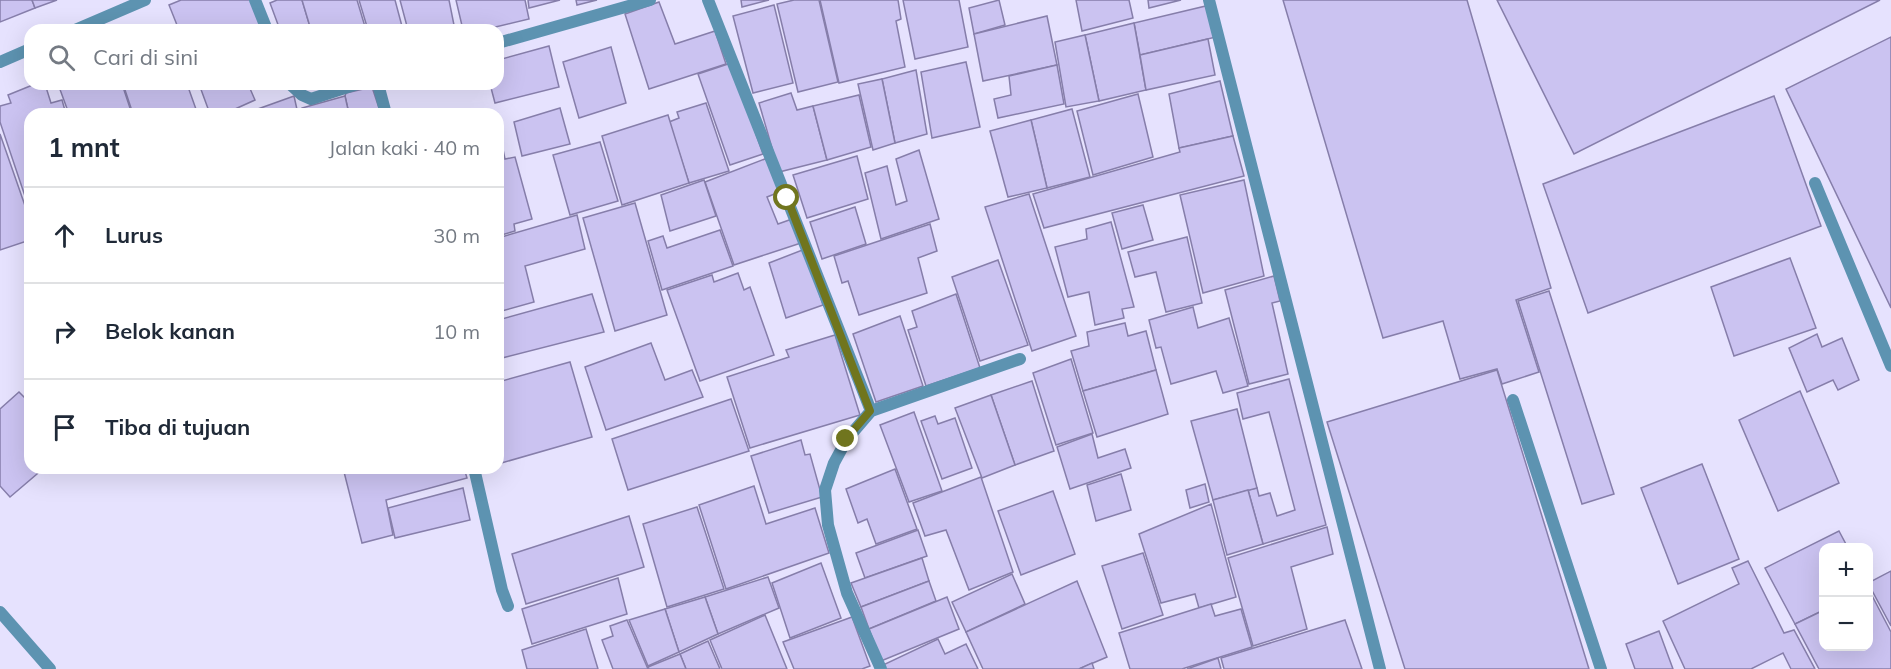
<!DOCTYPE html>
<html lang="id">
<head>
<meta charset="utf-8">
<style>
  :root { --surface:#fff; --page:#f6f6f7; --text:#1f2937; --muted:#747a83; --line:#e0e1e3 }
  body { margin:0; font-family:Mulish,sans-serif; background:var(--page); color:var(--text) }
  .controls { position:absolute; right:18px; bottom:18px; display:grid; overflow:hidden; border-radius:12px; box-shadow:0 6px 24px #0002 }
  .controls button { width:54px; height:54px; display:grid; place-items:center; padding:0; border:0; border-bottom:2px solid var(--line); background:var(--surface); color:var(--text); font:30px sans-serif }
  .stop { position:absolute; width:18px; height:18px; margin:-14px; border:4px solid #70751e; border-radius:50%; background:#fff }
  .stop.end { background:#70751e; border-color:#fff; box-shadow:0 2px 6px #0008 }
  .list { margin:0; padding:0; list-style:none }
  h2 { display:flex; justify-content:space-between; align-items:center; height:78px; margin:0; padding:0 24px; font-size:26px }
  h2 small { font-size:20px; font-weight:400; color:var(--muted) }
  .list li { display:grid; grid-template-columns:39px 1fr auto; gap:18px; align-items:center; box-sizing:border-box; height:96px; padding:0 24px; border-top:2px solid var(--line) }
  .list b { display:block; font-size:22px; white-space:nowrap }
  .list em { font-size:20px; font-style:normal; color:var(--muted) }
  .icon { flex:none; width:33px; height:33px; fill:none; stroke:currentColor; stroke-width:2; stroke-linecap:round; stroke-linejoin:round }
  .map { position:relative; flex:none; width:1891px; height:669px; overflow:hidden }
  .search { position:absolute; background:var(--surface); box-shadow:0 6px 24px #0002; left:24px; top:24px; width:480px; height:66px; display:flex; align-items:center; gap:15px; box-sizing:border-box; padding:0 21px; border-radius:18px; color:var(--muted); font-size:22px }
  .panel { position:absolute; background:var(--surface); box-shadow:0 6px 24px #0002; left:24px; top:108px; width:480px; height:366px; border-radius:18px }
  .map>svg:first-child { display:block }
  .building { fill:#cbc3f1; stroke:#867eaa; stroke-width:1.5 }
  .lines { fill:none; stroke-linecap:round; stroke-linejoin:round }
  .service { stroke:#5d93b1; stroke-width:12 }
  .minor { stroke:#5d93b1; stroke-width:12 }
  .route { stroke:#70751e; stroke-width:8 }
</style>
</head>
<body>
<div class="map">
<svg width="1891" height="669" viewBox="0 0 1891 669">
  <rect width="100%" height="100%" fill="#e6e2fe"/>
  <g class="building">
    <path d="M0 0H32L35 8 0 22Z"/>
    <path d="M32 0H57L35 8Z"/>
    <path d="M181 0H253L265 30H179L169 5Z"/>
    <path d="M277 0H302L311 30H280L270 3Z"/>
    <path d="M302 0H357L366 30H311Z"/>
    <path d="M359 0H395L403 30H368Z"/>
    <path d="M400 0H449L455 30H408Z"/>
    <path d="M456 0H525L529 19 483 30H463Z"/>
    <path d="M528 0H560L529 8Z"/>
    <path d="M576 0H597L577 5Z"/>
    <path d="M741 0H769L742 7Z"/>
    <path d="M794 0H819L838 82 798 92 777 4Z"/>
    <path d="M820 0H898L901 19 896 21 905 67 839 83Z"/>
    <path d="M903 0H959L968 47 915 59Z"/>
    <path d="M999 0 1005 25 974 34 969 8Z"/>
    <path d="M1076 0H1129L1133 18 1082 31Z"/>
    <path d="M1148 0H1181L1149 8Z"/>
    <path d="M1283 0H1467L1551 288 1516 300 1539 372 1502 384 1497 369 1460 379 1443 321 1383 338Z"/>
    <path d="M1497 0H1880L1574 154Z"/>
    <path d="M659 2 675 44 715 31 726 64 649 89 625 14Z"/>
    <path d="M774 5 793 83 753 93 733 16Z"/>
    <path d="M1210 5 1216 37 1140 55 1134 23Z"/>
    <path d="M1047 16 1057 65 983 81 974 34Z"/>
    <path d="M1134 23 1146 90 1099 101 1085 35Z"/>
    <path d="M1085 35 1099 101 1066 107 1055 42Z"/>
    <path d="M1891 37V308L1786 89Z"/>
    <path d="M1208 39 1215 75 1146 90 1140 55Z"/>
    <path d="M549 46 559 87 495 103 490 84H498V60Z"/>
    <path d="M611 47 626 103 579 118 563 62Z"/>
    <path d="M966 62 980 127 932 138 921 72Z"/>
    <path d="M731 63 763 154 730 165 698 74Z"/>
    <path d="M1057 65 1064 104 998 118 994 99 1011 95 1009 76Z"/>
    <path d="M916 70 927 134 895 143 882 79Z"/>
    <path d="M882 79 895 143 873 150 858 84Z"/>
    <path d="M1220 81 1233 136 1179 148 1169 94Z"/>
    <path d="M35 84H45L51 103 62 100 66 114H30V211L0 122V106L11 103 8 95Z"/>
    <path d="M58 84H122L131 111 124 114H69Z"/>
    <path d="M123 84H187L197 112 191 114H133Z"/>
    <path d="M199 84H248L255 100 224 114H210Z"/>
    <path d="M300 84H328L301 87Z"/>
    <path d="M372 87 381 114H349L345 96 346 93Z"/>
    <path d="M791 93 797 110 813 106 827 160 779 172 759 103Z"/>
    <path d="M1138 94 1153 157 1093 175 1077 111Z"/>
    <path d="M859 95 871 147 827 160 813 106Z"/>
    <path d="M294 96 298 114H244Z"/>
    <path d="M345 96 349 114H303L302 108Z"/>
    <path d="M1774 96 1821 226 1588 313 1543 184Z"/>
    <path d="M706 103 729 171 689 183 669 122 679 118 677 112Z"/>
    <path d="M560 108 570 144 522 156 514 122Z"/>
    <path d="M1072 109 1090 177 1047 188 1031 120Z"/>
    <path d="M668 115 689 183 622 205 602 136Z"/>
    <path d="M1031 120 1047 188 1008 197 990 131Z"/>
    <path d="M0 134 30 220V240L0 250Z"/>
    <path d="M498 135H500L505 159 515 157 532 219 514 224 515 231 498 236Z"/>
    <path d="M1233 136 1244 176 1044 228 1033 194 1180 152 1179 148Z"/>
    <path d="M600 142 618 201 570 215 553 155Z"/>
    <path d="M919 150 939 219 881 239 865 173 887 166 896 205 907 201 896 159Z"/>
    <path d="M857 156 868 199 807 218 793 175Z"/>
    <path d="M770 157 782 191 767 197 778 224 792 219 801 243 734 265 705 182Z"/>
    <path d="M704 180 716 216 670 231 661 195Z"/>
    <path d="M1244 180 1264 276 1203 293 1180 195Z"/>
    <path d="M1029 194 1076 336 1032 351 985 207Z"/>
    <path d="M635 203 667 315 615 331 583 218Z"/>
    <path d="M1143 205 1153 240 1122 249 1112 213Z"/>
    <path d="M855 207 866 244 822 259 810 222Z"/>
    <path d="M577 215 585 249 525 266 534 302 498 312V238Z"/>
    <path d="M1111 222 1134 307 1122 309 1124 318 1095 325 1089 292 1068 297 1055 247 1087 239 1086 229Z"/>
    <path d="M930 224 937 251 918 258 927 293 859 315 848 281 842 283 834 256Z"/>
    <path d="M720 230 733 266 662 290 648 241 663 236 667 248Z"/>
    <path d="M1187 237 1202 303 1166 312 1156 272 1135 277 1128 252Z"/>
    <path d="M805 249 823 305 786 318 769 263Z"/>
    <path d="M1790 258 1816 328 1734 356 1711 287Z"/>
    <path d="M998 260 1028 345 980 361 952 277Z"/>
    <path d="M738 273 744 290 750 287 774 355 700 381 667 290 712 275 714 282Z"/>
    <path d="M1274 276 1280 301 1272 303 1288 374 1249 384 1225 290Z"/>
    <path d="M1549 291 1614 494 1582 504 1518 301Z"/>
    <path d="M592 294 604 332 502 358 498 343V320Z"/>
    <path d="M956 294 980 368 926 386 908 330 917 327 912 311Z"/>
    <path d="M1193 307 1198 328 1229 318 1248 386 1223 393 1216 371 1171 384 1161 347 1156 348 1149 320Z"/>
    <path d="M900 316 923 386 876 402 853 334Z"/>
    <path d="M1125 323 1128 336 1146 331 1156 370 1083 391 1071 351 1089 346 1087 332Z"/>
    <path d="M1817 334 1822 347 1842 338 1859 380 1838 390 1833 380 1807 392 1789 348Z"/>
    <path d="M835 335 860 415 750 448 727 377 789 357 786 350Z"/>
    <path d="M651 343 665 380 692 370 703 397 606 430 585 367Z"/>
    <path d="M1071 359 1093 433 1056 445 1033 373Z"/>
    <path d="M570 362 592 437 498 464V382Z"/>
    <path d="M1156 370 1168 414 1097 437 1083 391Z"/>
    <path d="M1497 370 1589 669H1405L1327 422Z"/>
    <path d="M1289 379 1326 525 1263 544 1248 490 1257 488 1259 496 1270 493 1277 516 1295 510 1269 412 1243 419 1237 393Z"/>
    <path d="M1032 381 1054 451 1015 465 991 395Z"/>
    <path d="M1800 391 1839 483 1778 511 1739 420Z"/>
    <path d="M19 392 30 403V468H44L10 497 0 486V409Z"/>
    <path d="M991 395 1015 465 982 478 955 408Z"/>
    <path d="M731 399 749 451 628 490 612 439Z"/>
    <path d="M1237 409 1257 488 1213 500 1191 421Z"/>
    <path d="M914 412 942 491 909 502 880 425Z"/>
    <path d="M935 416 938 424 955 418 972 468 942 479 921 421Z"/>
    <path d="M1092 434 1098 458 1125 449 1131 468 1070 489 1057 447Z"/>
    <path d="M801 440 805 455 810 454 822 497 769 513 751 456Z"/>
    <path d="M1702 464 1739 559 1678 584 1641 488Z"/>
    <path d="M343 468H464L467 478 386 500 393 535 362 543Z"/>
    <path d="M895 469 917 529 876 544 867 519 858 523 846 489Z"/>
    <path d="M1121 474 1131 510 1096 521 1087 485Z"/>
    <path d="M981 477 1013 572 969 590 946 530 925 536 913 503Z"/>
    <path d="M1205 484 1209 502 1190 508 1186 490Z"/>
    <path d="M754 486 766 524 815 508 829 553 726 589 699 505Z"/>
    <path d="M463 488 470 520 395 538 388 508Z"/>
    <path d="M1248 490 1263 544 1227 555 1213 500Z"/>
    <path d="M1053 491 1075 554 1021 575 998 511Z"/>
    <path d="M1211 504 1236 597 1199 608 1195 594 1161 603 1139 534Z"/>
    <path d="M697 507 724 589 667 607 643 524Z"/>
    <path d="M629 516 644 567 526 604 512 554Z"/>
    <path d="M1327 527 1333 554 1291 567 1307 629 1253 646 1228 558Z"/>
    <path d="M918 530 927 556 865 578 856 553Z"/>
    <path d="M1839 531 1848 548H1824V610L1795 624 1765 568Z"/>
    <path d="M1143 553 1163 615 1122 629 1102 566Z"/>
    <path d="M922 558 929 581 861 607 851 583Z"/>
    <path d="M1748 561 1784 633 1794 630 1815 669H1791L1783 653 1751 669H1685L1663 621 1739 584 1732 568Z"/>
    <path d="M821 563 841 618 790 638 772 583Z"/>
    <path d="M1891 571V626L1868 583Z"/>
    <path d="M1012 574 1025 604 966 632 952 602Z"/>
    <path d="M768 577 779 608 718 634 705 597Z"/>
    <path d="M618 578 627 614 532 644 522 609Z"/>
    <path d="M929 581 936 601 869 629 861 607Z"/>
    <path d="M1077 581 1107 657 1079 669H983L966 632Z"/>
    <path d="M1868 588 1891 632V669H1819L1795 624 1824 610V646H1868Z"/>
    <path d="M705 597 718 634 679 652 665 609Z"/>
    <path d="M947 597 959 629 881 661 869 629Z"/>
    <path d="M1211 604 1215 616 1241 609 1252 647 1182 669H1130L1119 633Z"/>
    <path d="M665 609 679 652 648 666 629 620Z"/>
    <path d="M765 615 787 669H722L710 640Z"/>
    <path d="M852 617 870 666 862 669H794L783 642Z"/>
    <path d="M627 620 648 669H613L602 640 613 636 610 626Z"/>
    <path d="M1345 620 1362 669H1224L1221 658Z"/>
    <path d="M586 629 598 669H527L522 650Z"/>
    <path d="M1659 631 1673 669H1635L1626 644Z"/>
    <path d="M938 639 945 654 966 644 978 669H885L883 665Z"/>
    <path d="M708 641 720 669H686L680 654Z"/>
    <path d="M680 654 686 669H649L648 667Z"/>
    <path d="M1218 658 1221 669H1187Z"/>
    <path d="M1092 663 1094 669H1079Z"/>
  </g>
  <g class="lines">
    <g class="service">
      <path d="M1815 183 1891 366"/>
      <path d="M1513 400 1601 669"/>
    </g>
    <g class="minor">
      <path d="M255 0 267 30"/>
      <path d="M708 0 871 411"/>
      <path d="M1209 0 1380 669"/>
      <path d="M75 30 145 0"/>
      <path d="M498 43 650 0"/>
      <path d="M0 62 30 49"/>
      <path d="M290 84 302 95 311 99 357 84"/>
      <path d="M378 84 386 114"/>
      <path d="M474 468 502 590 508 606"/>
      <path d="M0 612 50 669"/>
      <path d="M881 669 847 593 828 525 825 490 834 463 847 439 871 411 1020 359"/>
    </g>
  </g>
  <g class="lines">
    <path class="route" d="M787 198 870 411 846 439"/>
  </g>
</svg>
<div class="controls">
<button>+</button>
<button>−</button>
</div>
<div class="stop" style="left:787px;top:198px"></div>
<div class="stop end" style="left:846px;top:439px"></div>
<div class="search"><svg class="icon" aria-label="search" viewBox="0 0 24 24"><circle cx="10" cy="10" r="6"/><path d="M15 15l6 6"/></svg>Cari di sini</div>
<section class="panel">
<h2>1 mnt<small>Jalan kaki · 40 m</small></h2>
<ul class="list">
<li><svg class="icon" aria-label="ahead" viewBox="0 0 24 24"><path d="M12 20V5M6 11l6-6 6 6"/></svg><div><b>Lurus</b></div><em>30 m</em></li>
<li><svg class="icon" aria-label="right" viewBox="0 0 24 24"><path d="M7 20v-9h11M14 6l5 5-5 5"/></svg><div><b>Belok kanan</b></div><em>10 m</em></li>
<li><svg class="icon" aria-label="arrive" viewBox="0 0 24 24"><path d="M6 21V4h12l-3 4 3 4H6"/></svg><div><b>Tiba di tujuan</b></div></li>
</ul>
</section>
</div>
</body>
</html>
